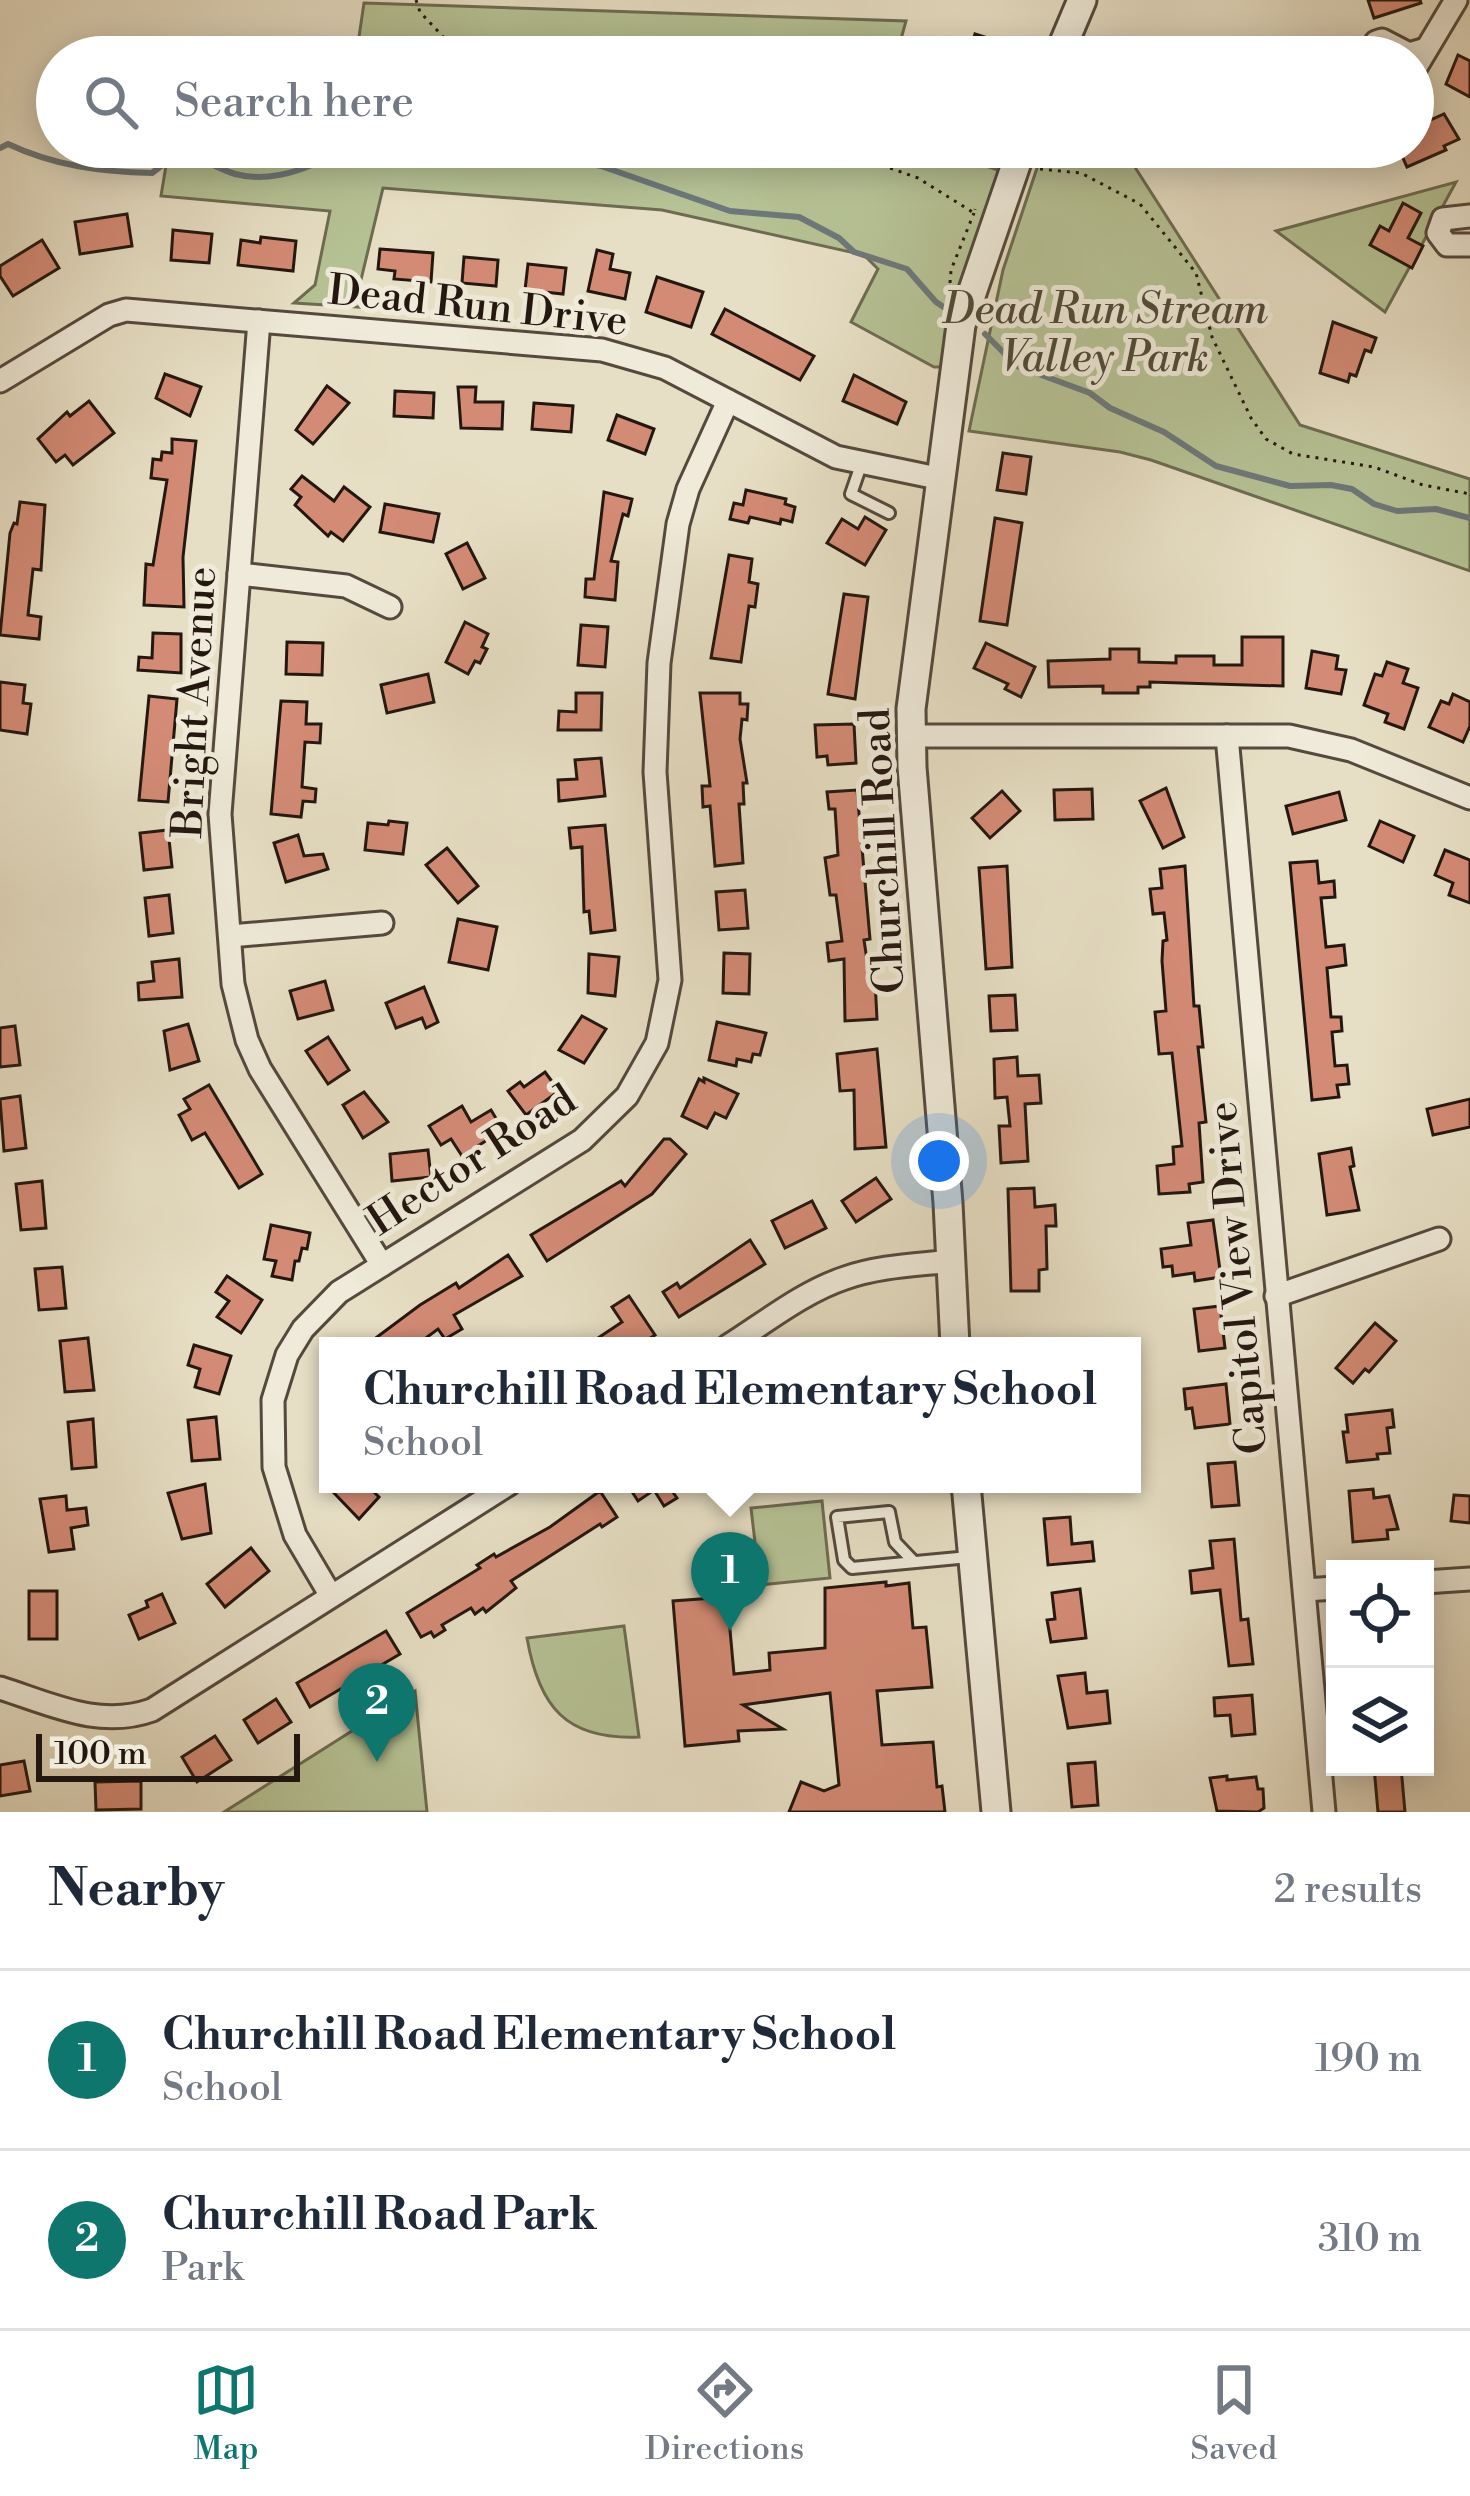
<!DOCTYPE html>
<html lang="en">
<head>
<meta charset="utf-8">
<style>
  :root { --surface:#fff; --page:#f6f6f7; --text:#1f2937; --muted:#747a83; --line:#e0e1e3; --accent:#0f766e }
  body { margin:0; font-family:"Libre Bodoni",serif; background:var(--page); color:var(--text) }
  .controls { position:absolute; right:36px; bottom:36px; display:grid; overflow:hidden; border-radius:0px; box-shadow:0 6px 30px #0003 }
  .controls button { width:108px; height:108px; display:grid; place-items:center; padding:0; border:0; border-bottom:3px solid var(--line); background:var(--surface); color:var(--text); font:60px sans-serif }
  .scale { position:absolute; left:36px; bottom:30px; width:264px; box-sizing:border-box; padding-left:12px; border:6px solid #241710; border-top:0; font-size:33px; line-height:42px; white-space:nowrap; color:#241710; -webkit-text-stroke:9px #efead9; paint-order:stroke }
  .you { position:absolute; left:939px; top:1161px; width:42px; height:42px; margin:-30px; border:9px solid #fff; border-radius:50%; background:#1a73e8; box-shadow:0 0 0 18px #1a73e833 }
  .badge { display:grid; place-items:center; width:78px; height:78px; border-radius:50%; background:var(--accent); color:#fff; font-size:39px; font-weight:700 }
  .pin { position:absolute; translate:-50% -99px; filter:drop-shadow(0 3px 6px #0008) }
  .pin::after { content:''; position:absolute; top:63px; width:42px; height:36px; background:inherit; clip-path:polygon(0 0,100% 0,50% 100%) }
  .popup { position:absolute; left:319px; top:1337px; width:822px; height:156px; box-sizing:border-box; display:grid; place-content:center; border-radius:0px; background:var(--surface); filter:drop-shadow(0 3px 9px #0005); font-size:39px; white-space:nowrap; color:var(--muted) }
  .popup b { font-size:45px; color:var(--text) }
  .popup::after { content:''; position:absolute; left:50%; top:100%; margin-left:-24px; border:24px solid transparent; border-top-color:var(--surface) }
  .list { margin:0; padding:0; list-style:none }
  h2 { display:flex; justify-content:space-between; align-items:center; height:156px; margin:0; padding:0 48px; font-size:51px }
  h2 small { font-size:39px; font-weight:400; color:var(--muted) }
  .list li { display:grid; grid-template-columns:78px 1fr auto; gap:36px; align-items:center; box-sizing:border-box; height:180px; padding:0 48px; border-top:3px solid var(--line) }
  .list b { display:block; font-size:45px; white-space:nowrap }
  .list p { margin:0; font-size:39px; white-space:nowrap; color:var(--muted) }
  .list em { font-size:39px; font-style:normal; color:var(--muted) }
  .icon { flex:none; width:66px; height:66px; fill:none; stroke:currentColor; stroke-width:2; stroke-linecap:round; stroke-linejoin:round }
  .map { position:relative; flex:none; width:1470px; height:1812px; overflow:hidden }
  .search { position:absolute; background:var(--surface); box-shadow:0 6px 30px #0003; left:36px; right:36px; top:36px; height:132px; display:flex; align-items:center; gap:30px; box-sizing:border-box; padding:0 42px; border-radius:66px; color:var(--muted); font-size:45px }
  .sheet { height:516px; background:var(--surface) }
  nav { display:flex; justify-content:space-around; align-items:center; box-sizing:border-box; height:168px; border-top:3px solid var(--line); background:var(--surface); font-size:33px; color:var(--muted) }
  nav a { display:grid; justify-items:center; gap:6px }
  nav .on { color:var(--accent) }
  .map>svg:first-child { display:block }
  .green { fill:#b6c295; stroke:#6d6c52; stroke-width:3 }
  .lines { fill:none; stroke-linecap:round; stroke-linejoin:round }
  .stream { stroke:#6d787a; stroke-width:6 }
  .building { fill:#d48b76; stroke:#241710; stroke-width:3 }
  .service-casing { stroke:#55493d; stroke-width:16 }
  .minor-casing { stroke:#55493d; stroke-width:27 }
  .tertiary-casing { stroke:#55493d; stroke-width:33 }
  .path { stroke:#241710; stroke-width:3; stroke-dasharray:3 6; stroke-linecap:butt }
  .service { stroke:#efead9; stroke-width:10 }
  .minor { stroke:#efead9; stroke-width:21 }
  .tertiary { stroke:#efead9; stroke-width:27 }
  .labels { text-anchor:middle; stroke-width:10; stroke-linejoin:round; paint-order:stroke }
  .street-label { font-size:42px; fill:#241710; stroke:#efead9 }
  .park-label { font-size:42px; font-style:italic; fill:#504a38; stroke:#efead9 }
</style>
</head>
<body>
<div class="map">
<svg width="1470" height="1812" viewBox="0 0 1470 1812">
  <rect width="100%" height="100%" fill="#e7dfc5"/>
  <filter id="stains"><feTurbulence type="fractalNoise" baseFrequency=".00167" numOctaves="4"/><feColorMatrix values="0 0 0 0 .2 0 0 0 0 .09 0 0 0 0 .02 0 0 0 .5 -.17"/></filter>
  <radialGradient id="worn" r=".72"><stop offset=".6" stop-color="#630" stop-opacity="0"/><stop offset="1" stop-color="#630" stop-opacity=".3"/></radialGradient>
  <g class="green">
    <path d="M364 3 906 21 896 57H356Z"/>
    <path d="M169 147H933L1006 173 945 367H934L851 322 878 269 864 255 662 210 383 188 360 284 374 308 294 303 315 285 330 211 161 196Z"/>
    <path d="M1044 147H1122L1300 425 1470 479V571L1151 460 1120 452 969 431 1003 270Z"/>
    <path d="M1456 182 1385 312 1276 231Z"/>
    <path d="M822 1501 830 1578 760 1585 751 1508Z"/>
    <path d="M624 1626 639 1737C566 1740 539 1707 527 1638Z"/>
    <path d="M415 1691 427 1812H224Z"/>
  </g>
  <g class="lines">
    <g class="stream">
      <path d="M519 147 601 166 730 211 799 217 839 238 854 252 907 269 936 302 951 312"/>
      <path d="M0 148 8 144C55 166 101 172 152 173L182 150C199 157 218 169 235 174 274 184 314 167 346 147"/>
      <path d="M985 334 1017 366 1090 393 1110 408 1164 432 1216 466 1290 486 1331 485 1352 489 1374 504 1397 511 1436 509 1470 518"/>
    </g>
  </g>
  <g class="building">
    <path d="M1368 0H1420L1421 3 1374 18Z"/>
    <path d="M975 34 1001 42 996 57H968Z"/>
    <path d="M1458 55 1470 61V97L1446 84Z"/>
    <path d="M1444 114 1459 139 1444 146 1446 150 1407 167 1398 147H1413V128Z"/>
    <path d="M1403 203 1421 213 1408 238 1423 246 1412 268 1370 245 1380 226 1389 231Z"/>
    <path d="M127 214 132 246 80 254 75 222Z"/>
    <path d="M173 230 212 234 209 263 171 260Z"/>
    <path d="M261 237 296 241 293 271 238 265 241 240 260 243Z"/>
    <path d="M42 240 59 268 13 296 0 276V266Z"/>
    <path d="M380 249 433 253 431 282 394 279 395 271 378 269Z"/>
    <path d="M597 250 613 254 610 269 630 273 625 299 588 291Z"/>
    <path d="M464 257 498 260 496 286 462 283Z"/>
    <path d="M528 264 566 268 563 294 525 290Z"/>
    <path d="M657 277 703 292 691 327 646 312Z"/>
    <path d="M725 309 814 356 800 380 712 334Z"/>
    <path d="M1333 322 1376 338 1371 352 1365 350 1356 376 1350 374 1348 382 1320 373Z"/>
    <path d="M165 374 201 387 190 416 156 398Z"/>
    <path d="M854 375 906 402 897 424 843 401Z"/>
    <path d="M327 386 349 403 313 444 296 430Z"/>
    <path d="M458 387H476L475 402H503L502 429 461 428Z"/>
    <path d="M395 391 434 393 433 418 394 416Z"/>
    <path d="M89 401 114 433 73 465 65 455 56 462 38 439 67 412 70 416Z"/>
    <path d="M534 403 573 406 571 432 532 429Z"/>
    <path d="M617 415 654 429 645 454 608 440Z"/>
    <path d="M172 439 196 441 183 557 184 607 144 605 146 564 153 565 167 480 151 478 153 459 161 460 162 452 172 453Z"/>
    <path d="M1003 453 1031 457 1026 494 997 490Z"/>
    <path d="M302 476 334 501 344 487 370 507 343 541 331 532 328 536 295 505 301 497 291 489Z"/>
    <path d="M746 490 786 499 785 504 795 507 792 522 781 519 780 524 750 517 748 523 730 519 734 503 743 505Z"/>
    <path d="M604 492 632 499 628 516 623 514 611 561 618 562 615 600 585 597 586 579H594Z"/>
    <path d="M20 502 45 505 41 570 33 569 28 615 41 617 39 639 0 635 10 533 14 523 17 524Z"/>
    <path d="M385 504 439 514 433 542 380 532Z"/>
    <path d="M865 517 886 530 865 565 827 543 842 519 858 529Z"/>
    <path d="M995 518 1022 523 1007 625 980 621Z"/>
    <path d="M467 543 485 578 463 589 446 554Z"/>
    <path d="M729 555 752 559 749 582 758 584 755 607 749 606 741 662 711 658Z"/>
    <path d="M844 594 868 597 855 699 828 694Z"/>
    <path d="M465 622 488 634 482 647 487 649 480 663 475 661 468 674 446 662Z"/>
    <path d="M581 625 608 627 605 667 578 665Z"/>
    <path d="M153 633 181 634V673L138 670 139 657 152 658Z"/>
    <path d="M1242 637H1283V686L1150 682V687H1138V693H1103V686L1049 687 1048 661 1110 659V649H1139V662L1176 663V656H1214V665H1242Z"/>
    <path d="M287 642 323 643 322 675 286 674Z"/>
    <path d="M986 643 1035 667 1021 697 1005 689 1008 684 974 668Z"/>
    <path d="M1312 651 1338 656 1336 669 1346 670 1341 694 1306 688Z"/>
    <path d="M1387 662 1408 669 1403 683 1418 688 1404 729 1385 722 1388 714 1364 705 1375 674 1382 676Z"/>
    <path d="M428 674 434 702 387 713 381 685Z"/>
    <path d="M0 682 25 685 23 703 31 704 27 734 0 730Z"/>
    <path d="M576 693H602L601 730H558L559 711 576 712Z"/>
    <path d="M700 693H740V704H748L747 720 742 719 740 739 747 783H743L744 804H739L743 863 715 866 710 806 703 807 702 786H710Z"/>
    <path d="M1453 694 1470 702V726L1463 742 1429 727 1441 701 1449 704Z"/>
    <path d="M149 696 177 699 168 802 139 800Z"/>
    <path d="M281 701 307 702 306 724H321L320 743 305 742 302 787 316 789 315 802 303 801 301 817 271 814Z"/>
    <path d="M854 724 856 763 828 765 827 756 817 757 815 725Z"/>
    <path d="M601 758 605 796 559 801 558 780 577 779 575 760Z"/>
    <path d="M1166 788 1184 837 1163 848 1140 801Z"/>
    <path d="M1092 789 1093 819 1055 820 1054 790Z"/>
    <path d="M857 790 870 939 864 940 870 980H875L877 1019 845 1021 844 959 829 961 827 943 842 941 836 895H830L825 858 838 855 835 809H829L827 792Z"/>
    <path d="M1002 791 1020 811 990 838 972 818Z"/>
    <path d="M1339 792 1346 820 1293 834 1286 806Z"/>
    <path d="M389 821 407 823 403 854 365 850 368 823 388 825Z"/>
    <path d="M1380 821 1414 836 1403 862 1369 846Z"/>
    <path d="M605 825 615 930 591 933 589 911 584 912 582 847 571 848 569 828Z"/>
    <path d="M168 830 172 867 144 870 140 833Z"/>
    <path d="M298 835 304 856 323 854 328 869 286 882 274 843Z"/>
    <path d="M447 848 478 886 458 903 426 865Z"/>
    <path d="M1445 850 1470 860V903L1449 895 1453 883 1435 875Z"/>
    <path d="M1317 861 1319 883 1334 881 1335 897 1321 898 1326 947 1344 945 1346 965 1327 968 1331 1017H1341L1342 1031 1332 1032 1335 1066 1347 1065 1349 1084 1337 1085 1339 1097 1312 1100 1290 863Z"/>
    <path d="M1007 866 1012 967 986 969 979 868Z"/>
    <path d="M1185 866 1194 1006H1199L1203 1047H1198L1206 1122 1199 1123 1203 1182 1189 1184 1190 1192 1159 1194 1157 1166 1174 1164 1173 1147 1182 1146 1172 1053 1159 1054 1155 1012 1166 1011 1162 961 1163 941 1167 940 1164 913 1153 914 1150 889 1162 888 1160 869Z"/>
    <path d="M745 890 748 928 719 930 716 892Z"/>
    <path d="M169 895 173 933 149 936 145 898Z"/>
    <path d="M458 919 497 927 488 970 449 962Z"/>
    <path d="M724 953 750 954 749 994 723 993Z"/>
    <path d="M589 954 619 957 615 996 588 993Z"/>
    <path d="M179 959 182 997 139 1000 138 983 154 981 152 962Z"/>
    <path d="M325 981 333 1010 298 1019 290 991Z"/>
    <path d="M424 987 438 1022 426 1028 422 1018 396 1028 386 1003Z"/>
    <path d="M1015 995 1017 1030 991 1031 989 996Z"/>
    <path d="M582 1016 606 1029 584 1063 559 1050Z"/>
    <path d="M717 1022 766 1033 760 1055 753 1054 751 1062 737 1059 736 1066 709 1060Z"/>
    <path d="M188 1024 199 1061 170 1070 164 1031Z"/>
    <path d="M15 1026 20 1065 0 1067V1028Z"/>
    <path d="M328 1037 349 1070 328 1084 306 1051Z"/>
    <path d="M877 1049 886 1147 855 1149 854 1090 840 1091 837 1054Z"/>
    <path d="M1017 1057 1018 1076 1039 1075 1041 1103 1025 1104 1028 1161 1001 1163 999 1126H1010L1007 1097 995 1098 994 1059Z"/>
    <path d="M545 1072 559 1091 526 1115 508 1091 520 1082 524 1087Z"/>
    <path d="M704 1078 738 1094 726 1118 715 1113 707 1128 682 1116 699 1079 704 1082Z"/>
    <path d="M209 1085 262 1174 239 1188 205 1133 192 1140 179 1115 190 1109 184 1099Z"/>
    <path d="M364 1092 388 1122 363 1138 343 1105Z"/>
    <path d="M20 1096 26 1148 4 1151 0 1099Z"/>
    <path d="M1470 1099V1127L1433 1135 1427 1109Z"/>
    <path d="M462 1106 471 1122 491 1110 503 1130 462 1156 451 1139 441 1145 429 1126Z"/>
    <path d="M664 1139H670L686 1154 652 1194 547 1261 531 1235 621 1181 625 1186Z"/>
    <path d="M1351 1148 1354 1166 1350 1167 1359 1210 1327 1215 1319 1154Z"/>
    <path d="M428 1150 431 1177 392 1181 390 1154Z"/>
    <path d="M876 1178 891 1199 856 1222 842 1201Z"/>
    <path d="M42 1181 46 1228 21 1230 16 1184Z"/>
    <path d="M1034 1188 1035 1207 1055 1205 1056 1226H1046L1047 1269 1039 1270V1291H1011L1008 1189Z"/>
    <path d="M812 1201 826 1228 785 1248 772 1221Z"/>
    <path d="M1213 1220 1221 1277 1195 1281 1194 1273 1173 1276 1172 1266 1163 1267 1161 1249 1191 1245 1188 1223Z"/>
    <path d="M271 1225 310 1233 307 1249 302 1248 299 1261H295L292 1280 272 1276 276 1261 264 1259Z"/>
    <path d="M750 1240 765 1264 679 1317 663 1292 677 1283 680 1288Z"/>
    <path d="M508 1255 522 1276 454 1315 462 1329 445 1339 438 1329 415 1346H365L420 1305 456 1283 459 1288Z"/>
    <path d="M62 1267 66 1308 39 1310 35 1269Z"/>
    <path d="M227 1276 262 1300 241 1333 217 1317 229 1301 216 1292Z"/>
    <path d="M629 1296 655 1335 638 1346H586L622 1322 612 1307Z"/>
    <path d="M1220 1306 1225 1348 1199 1351 1194 1309Z"/>
    <path d="M1375 1323 1396 1341 1369 1372 1365 1369 1353 1383 1336 1368Z"/>
    <path d="M88 1338 94 1390 65 1392 60 1341Z"/>
    <path d="M194 1345 231 1356 219 1394 195 1387 200 1369 188 1365Z"/>
    <path d="M1226 1384 1230 1424 1195 1428 1192 1408 1186 1409 1184 1389Z"/>
    <path d="M1392 1410 1394 1427 1387 1428 1390 1453 1377 1454 1378 1459 1347 1462 1343 1432H1348L1346 1415Z"/>
    <path d="M216 1417 220 1459 192 1461 188 1420Z"/>
    <path d="M93 1419 96 1467 72 1469 68 1422Z"/>
    <path d="M1235 1462 1239 1505 1212 1507 1208 1464Z"/>
    <path d="M205 1484 211 1533 182 1539 168 1493Z"/>
    <path d="M341 1484H366L379 1497 359 1519 334 1493Z"/>
    <path d="M627 1484H667L677 1498 664 1506 654 1490 638 1501Z"/>
    <path d="M1373 1489 1374 1498 1389 1496 1398 1529 1387 1530 1388 1539 1353 1542 1349 1491Z"/>
    <path d="M600 1491 617 1517 602 1527 600 1524 511 1581 516 1588 486 1612 483 1608 475 1614 471 1608 442 1625 445 1630 434 1637 431 1632 421 1637 407 1613 480 1568 477 1565 494 1554 496 1557 550 1527Z"/>
    <path d="M1454 1495 1470 1496V1523L1451 1521Z"/>
    <path d="M66 1496 67 1510 86 1508 88 1525 71 1528 74 1549 49 1552 40 1499Z"/>
    <path d="M1070 1517 1072 1544 1092 1542 1094 1561 1048 1565 1044 1519Z"/>
    <path d="M1234 1539 1241 1620 1248 1619 1253 1664 1229 1666 1220 1590 1192 1593 1190 1571 1213 1568 1210 1541Z"/>
    <path d="M251 1548 269 1571 225 1607 207 1584Z"/>
    <path d="M886 1582V1586L909 1583 913 1628 926 1627 932 1687 877 1691 882 1745 933 1742 937 1787 942 1786 945 1812H789L801 1782 824 1791 839 1785 830 1693 743 1705 783 1729 738 1731 739 1741 685 1746 673 1601 727 1597 734 1674 770 1670 769 1653 825 1648V1588Z"/>
    <path d="M1080 1589 1086 1638 1051 1642 1047 1620 1055 1619 1052 1593Z"/>
    <rect x="29" y="1591" width="28" height="48"/>
    <path d="M162 1594 175 1623 139 1639 129 1615 148 1607 146 1601Z"/>
    <path d="M386 1631 400 1654 310 1707 297 1683Z"/>
    <path d="M1085 1673 1087 1693 1107 1691 1110 1723 1068 1728 1058 1676Z"/>
    <path d="M1252 1695 1255 1734 1232 1736 1230 1715 1215 1716 1214 1698Z"/>
    <path d="M276 1699 291 1722 258 1743 244 1720Z"/>
    <path d="M215 1736 231 1760 197 1782 182 1757Z"/>
    <path d="M24 1761 30 1791 0 1796V1765Z"/>
    <path d="M1095 1762 1098 1805 1072 1807 1068 1764Z"/>
    <path d="M1374 1767H1401L1405 1812H1378Z"/>
    <path d="M1227 1776V1780L1256 1777 1258 1789H1263L1264 1808 1258 1812 1217 1811 1210 1778Z"/>
    <path d="M141 1781V1809L96 1810 95 1782Z"/>
  </g>
  <g class="lines">
    <g class="service-casing">
      <g id="service">
        <path d="M861 465 851 494 889 513"/>
        <path d="M914 1562 895 1542 889 1512 837 1517 844 1560 852 1568 969 1557"/>
      </g>
    </g>
    <g class="minor-casing">
      <g id="minor">
        <path d="M1367 57 1376 42 1382 40 1409 54 1426 49"/>
        <path d="M1413 72 1456 0"/>
        <path d="M1470 216 1443 219 1438 233 1447 245H1470"/>
        <path d="M259 321 220 814 233 984 247 1040 260 1069 382 1265"/>
        <path d="M0 381 109 315 126 310 602 350 665 368 836 457 942 479"/>
        <path d="M239 574 346 586 390 607"/>
        <path d="M910 736H1289L1351 750 1470 798"/>
        <path d="M1227 736 1324 1812"/>
        <path d="M230 936 382 923"/>
        <path d="M1276 1296 1439 1239"/>
        <path d="M728 1346C766 1322 803 1292 845 1278 879 1266 916 1265 951 1261"/>
        <path d="M1425 1582 1470 1579"/>
        <path d="M1305 1590 1335 1588"/>
        <path d="M331 1596 295 1535 274 1467 273 1400 287 1355 303 1329 339 1292 582 1140 627 1096 657 1043 670 980 655 772 659 663 678 524 688 489 728 401"/>
        <path d="M0 1688C51 1704 99 1729 152 1710L509 1484"/>
      </g>
    </g>
    <g class="tertiary-casing">
      <g id="tertiary">
        <path d="M1058 57 1082 0"/>
        <path d="M955 1346 948 1203 912 767 911 709 961 325 1022 147"/>
        <path d="M966 1484 996 1812"/>
      </g>
    </g>
    <g class="path">
      <path d="M416 0 420 12 462 57"/>
      <path d="M604 147 865 159 918 178 974 213 975 209"/>
      <path d="M1040 169 1081 173 1140 204 1196 273 1212 337 1251 418 1266 439 1293 454 1374 467 1423 485 1470 494"/>
      <path d="M950 283 951 270 974 213"/>
    </g>
    <use href="#service" class="service"/>
    <use href="#minor" class="minor"/>
    <use href="#tertiary" class="tertiary"/>
  </g>
  <g class="labels">
    <g class="street-label">
      <text transform="translate(478 304) rotate(6)" y="15">Dead Run Drive</text>
      <text transform="translate(193 702) rotate(-87)" y="15">Bright Avenue</text>
      <text transform="translate(881 851) rotate(-93)" y="15">Churchill Road</text>
      <text transform="translate(471 1159) rotate(-33)" y="15">Hector Road</text>
      <text transform="translate(1236 1278) rotate(-95)" y="15">Capitol View Drive</text>
    </g>
    <g class="park-label">
      <text x="1105" y="323">Dead Run Stream<tspan x="1105" dy="48">Valley Park</tspan></text>
    </g>
  </g>
  <rect width="100%" height="100%" filter="url(#stains)"/>
  <rect width="100%" height="100%" fill="url(#worn)"/>
</svg>
<div class="controls">
<button><svg class="icon" aria-label="locate" viewBox="0 0 24 24"><circle cx="12" cy="12" r="6"/><path d="M12 2v4M12 18v4M2 12h4M18 12h4"/></svg></button>
<button><svg class="icon" aria-label="layers" viewBox="0 0 24 24"><path d="M12 4l9 5-9 5-9-5zM3 14l9 5 9-5"/></svg></button>
</div>
<div class="scale">100 m</div>
<div class="you"></div>
<div class="pin badge" style="left:730px;top:1631px">1</div>
<div class="popup"><b>Churchill Road Elementary School</b>School</div>
<div class="pin badge" style="left:377px;top:1762px">2</div>
<div class="search"><svg class="icon" aria-label="search" viewBox="0 0 24 24"><circle cx="10" cy="10" r="6"/><path d="M15 15l6 6"/></svg>Search here</div>
</div>
<section class="sheet">
<h2>Nearby<small>2 results</small></h2>
<ul class="list">
<li><span class="badge">1</span><div><b>Churchill Road Elementary School</b><p>School</p></div><em>190 m</em></li>
<li><span class="badge">2</span><div><b>Churchill Road Park</b><p>Park</p></div><em>310 m</em></li>
</ul>
</section>
<nav>
<a class="on"><svg class="icon" aria-label="map" viewBox="0 0 24 24"><path d="M3 6l6-2 6 2 6-2v14l-6 2-6-2-6 2zM9 4v14M15 6v14"/></svg>Map</a>
<a><svg class="icon" aria-label="directions" viewBox="0 0 24 24"><path d="M12 3l9 9-9 9-9-9zM9 14v-3h6M13 9l2 2-2 2"/></svg>Directions</a>
<a><svg class="icon" aria-label="saved" viewBox="0 0 24 24"><path d="M7 4h10v16l-5-4-5 4z"/></svg>Saved</a>
</nav>
</body>
</html>
